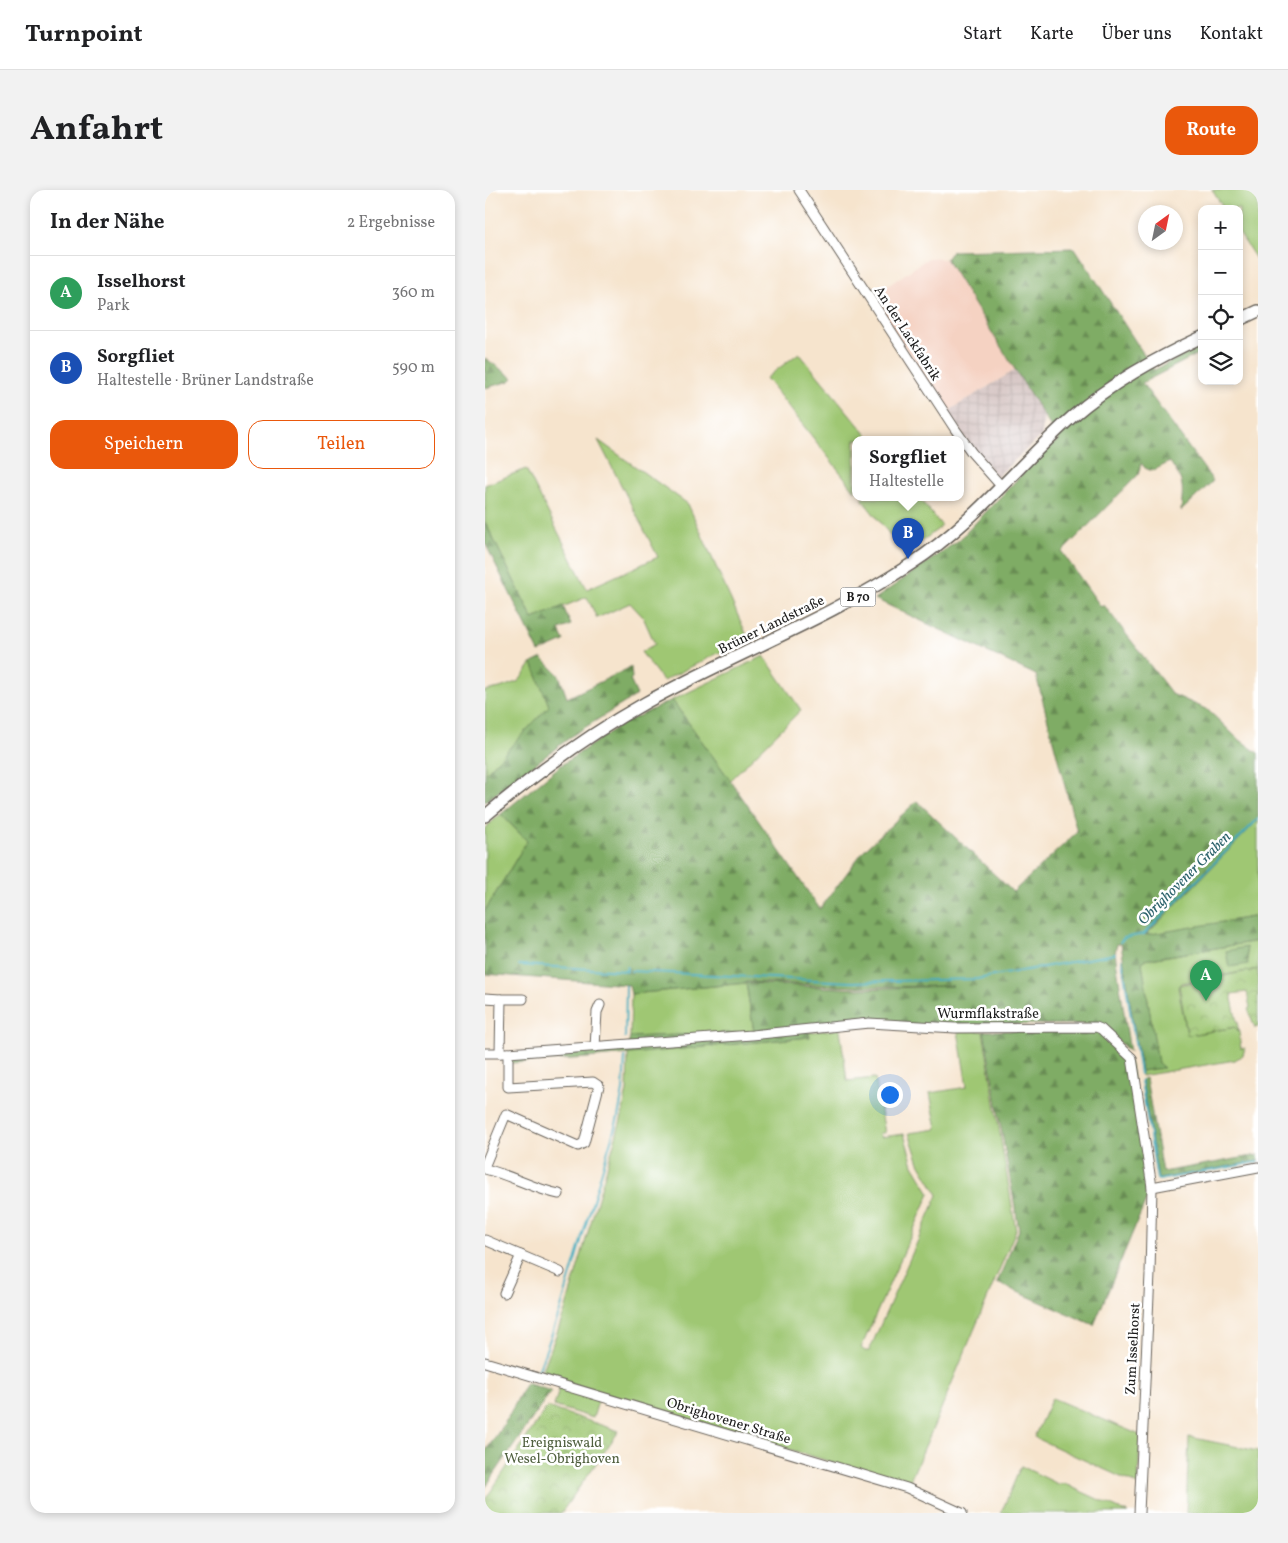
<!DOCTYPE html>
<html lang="de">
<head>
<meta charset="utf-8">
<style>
  :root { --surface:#fff; --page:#f2f2f2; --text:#202124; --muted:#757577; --line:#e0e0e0; --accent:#ea580c }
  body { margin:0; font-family:Vollkorn,serif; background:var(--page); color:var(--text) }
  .controls { position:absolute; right:15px; top:15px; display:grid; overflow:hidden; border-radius:10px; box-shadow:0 2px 8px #0003 }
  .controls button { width:45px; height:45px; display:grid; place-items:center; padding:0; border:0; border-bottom:1px solid var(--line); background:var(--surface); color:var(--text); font:25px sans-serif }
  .compass { position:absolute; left:653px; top:15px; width:45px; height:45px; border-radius:50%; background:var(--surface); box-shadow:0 2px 8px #0003; rotate:33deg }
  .you { position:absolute; left:404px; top:904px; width:18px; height:18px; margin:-12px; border:4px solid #fff; border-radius:50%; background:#1a73e8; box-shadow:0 0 0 8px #1a73e833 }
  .badge { display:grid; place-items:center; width:32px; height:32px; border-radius:50%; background:var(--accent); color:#fff; font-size:16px; font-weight:700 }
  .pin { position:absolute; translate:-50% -41px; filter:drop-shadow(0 1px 2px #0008) }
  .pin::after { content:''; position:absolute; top:26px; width:18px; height:15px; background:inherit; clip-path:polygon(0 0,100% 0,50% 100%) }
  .popup { position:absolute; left:367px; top:246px; width:112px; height:65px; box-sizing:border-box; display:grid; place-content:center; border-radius:10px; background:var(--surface); filter:drop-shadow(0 1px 4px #0005); font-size:16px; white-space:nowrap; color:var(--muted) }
  .popup b { font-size:19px; color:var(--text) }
  .popup::after { content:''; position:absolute; left:50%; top:100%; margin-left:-10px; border:10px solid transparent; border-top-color:var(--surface) }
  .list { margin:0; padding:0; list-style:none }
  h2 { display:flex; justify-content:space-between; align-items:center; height:65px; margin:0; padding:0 20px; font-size:21px }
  h2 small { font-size:16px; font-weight:400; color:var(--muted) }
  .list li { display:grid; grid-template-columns:32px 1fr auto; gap:15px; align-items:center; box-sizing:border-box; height:75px; padding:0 20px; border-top:1px solid var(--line) }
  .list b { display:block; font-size:19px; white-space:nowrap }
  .list p { margin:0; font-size:16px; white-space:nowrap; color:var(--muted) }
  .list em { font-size:16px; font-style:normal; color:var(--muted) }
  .actions { display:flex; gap:10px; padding:15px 20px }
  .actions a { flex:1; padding:11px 0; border:1px solid var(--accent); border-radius:15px; text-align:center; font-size:18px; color:var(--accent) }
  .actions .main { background:var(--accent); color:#fff }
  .icon { flex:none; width:28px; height:28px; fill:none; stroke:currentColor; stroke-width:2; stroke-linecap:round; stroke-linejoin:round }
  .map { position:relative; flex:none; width:773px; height:1323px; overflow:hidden; border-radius:15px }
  header { display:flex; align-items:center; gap:30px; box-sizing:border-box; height:70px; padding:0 25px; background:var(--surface); border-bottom:1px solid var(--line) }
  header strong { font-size:24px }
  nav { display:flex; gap:28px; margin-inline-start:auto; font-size:18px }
  .intro { display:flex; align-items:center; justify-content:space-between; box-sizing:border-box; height:120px; padding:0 30px }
  h1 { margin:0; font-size:35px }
  .button { padding:12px 22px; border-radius:15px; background:var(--accent); color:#fff; font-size:18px; font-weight:700 }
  main { display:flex; gap:30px; padding:0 30px }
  aside { flex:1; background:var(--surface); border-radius:15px; box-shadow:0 2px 8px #0003 }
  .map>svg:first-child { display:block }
  .built { fill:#f5d2c2 }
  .industrial { fill:url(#industrial-grid) }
  .grass { fill:#9fc773; stroke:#5e7248 }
  .forest { fill:url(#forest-firs); stroke:#4e6440; fill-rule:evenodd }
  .park { fill:url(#park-crowns); stroke:#5e7248 }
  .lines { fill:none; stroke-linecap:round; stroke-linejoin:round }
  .stream { stroke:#40acbe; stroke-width:2 }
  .minor-casing { stroke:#68625a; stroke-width:11 }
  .major-casing { stroke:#68625a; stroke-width:14 }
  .minor { stroke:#fff; stroke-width:9 }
  .major { stroke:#fff; stroke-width:11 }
  .labels { text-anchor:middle; stroke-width:5; stroke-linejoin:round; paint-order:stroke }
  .shield { fill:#fff; stroke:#606060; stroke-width:1 }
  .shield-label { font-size:12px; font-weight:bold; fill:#1c1c1c }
  .street-label { font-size:14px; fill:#1c1c1c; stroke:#fff }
  .park-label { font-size:14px; fill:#50603f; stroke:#fff }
  .water-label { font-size:15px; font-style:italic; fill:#2e646d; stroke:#fff }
</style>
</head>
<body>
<header>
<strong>Turnpoint</strong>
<nav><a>Start</a><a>Karte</a><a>Über uns</a><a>Kontakt</a></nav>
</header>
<div class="intro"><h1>Anfahrt</h1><a class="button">Route</a></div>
<main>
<aside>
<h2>In der Nähe<small>2 Ergebnisse</small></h2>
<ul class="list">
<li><span class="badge" style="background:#2e9e5b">A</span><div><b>Isselhorst</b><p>Park</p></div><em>360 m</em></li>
<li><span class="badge" style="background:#1a4fb4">B</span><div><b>Sorgfliet</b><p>Haltestelle · Brüner Landstraße</p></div><em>590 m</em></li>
</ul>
<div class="actions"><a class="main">Speichern</a><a>Teilen</a></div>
</aside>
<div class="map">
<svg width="773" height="1323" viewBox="0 0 773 1323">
  <defs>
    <pattern id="industrial-grid" width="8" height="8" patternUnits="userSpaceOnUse" patternTransform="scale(1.25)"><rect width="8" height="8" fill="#d1bfbd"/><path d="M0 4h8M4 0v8" fill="none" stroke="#b3a4a2"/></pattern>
    <pattern id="forest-firs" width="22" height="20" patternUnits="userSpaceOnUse" patternTransform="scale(1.25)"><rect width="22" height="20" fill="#7fac65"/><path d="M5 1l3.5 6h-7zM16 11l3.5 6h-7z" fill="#678b52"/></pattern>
    <pattern id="park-crowns" width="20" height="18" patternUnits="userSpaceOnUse" patternTransform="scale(1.25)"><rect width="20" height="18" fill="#9fc773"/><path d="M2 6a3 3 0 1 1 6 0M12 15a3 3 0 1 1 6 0" fill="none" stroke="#88aa63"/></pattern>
  </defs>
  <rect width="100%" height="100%" fill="#fff"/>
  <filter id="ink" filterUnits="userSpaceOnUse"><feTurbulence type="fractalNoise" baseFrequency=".02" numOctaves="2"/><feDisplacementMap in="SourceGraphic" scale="10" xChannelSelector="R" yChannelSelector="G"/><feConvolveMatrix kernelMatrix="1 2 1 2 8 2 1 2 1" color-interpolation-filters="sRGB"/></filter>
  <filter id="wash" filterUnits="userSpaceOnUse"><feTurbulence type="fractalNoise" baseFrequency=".0096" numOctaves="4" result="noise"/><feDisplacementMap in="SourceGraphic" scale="20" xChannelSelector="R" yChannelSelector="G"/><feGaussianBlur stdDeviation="1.12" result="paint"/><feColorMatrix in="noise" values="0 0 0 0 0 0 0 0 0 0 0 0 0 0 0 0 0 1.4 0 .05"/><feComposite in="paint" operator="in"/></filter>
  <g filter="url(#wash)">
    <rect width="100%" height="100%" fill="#f6e4cd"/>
    <path class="built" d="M443 68 461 69 530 180 462 222 387 107Z"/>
    <path class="industrial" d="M530 180 559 227 557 245 512 287 484 254 462 222Z"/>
    <g class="grass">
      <path d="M727 0H773V72L754 43V19H739Z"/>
      <path d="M314 163 386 250H370V301L281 188Z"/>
      <path d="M113 250 203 314 263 448 178 491 156 462 170 454 158 427 145 413 112 428 102 407 48 429 0 332V295L41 279 102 399 173 367Z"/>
      <path d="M376 308H434L457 336 420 364Z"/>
      <path d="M279 466 316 520 245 590 187 510Z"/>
      <path d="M47 473 65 516 0 584V501L15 498 34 491Z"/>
      <path d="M16 624 42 651 0 721V638Z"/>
      <path d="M773 630V726L660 746Z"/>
      <path d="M773 751V779L696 793 693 797 702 844 705 845 751 837 754 842 756 859 760 858 758 865 750 870 656 886V881L678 877 673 874 657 773 659 770Z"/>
      <path d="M261 793 269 842 145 847 146 804Z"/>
      <path d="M355 839 362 891 390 888 400 943H395L396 947 419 944 428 975 445 1003 376 1158 380 1161H384L453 1005 434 973 424 943 452 939 445 903 482 897 473 841H498L531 1040 448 1238 423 1295 56 1185 80 1121 137 926 142 900 143 864 325 847 324 842Z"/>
      <path d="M75 1196 114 1208 108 1228 69 1216Z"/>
      <path d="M567 1208 655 1245 653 1295 549 1247Z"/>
      <path d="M704 1247 773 1261V1323H701Z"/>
      <path d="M536 1276 573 1294H580L643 1323H516Z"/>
    </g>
    <g class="forest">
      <path d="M590 58 669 180 717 157V162L657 193 728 291 696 321C698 295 700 294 685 272L667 281 660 278 656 273 653 285 577 362 616 417 619 415 687 504 723 520 751 547 773 563V630L660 745 773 726V751L659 770 657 773 673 873 679 878 656 881 636 754H632L630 763 645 862 615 834 322 836 325 847 102 868 25 873 26 866 143 857 145 847 269 842 261 793 146 804 144 795 0 784V721L42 651 16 624 75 576 137 534 187 510 245 590 335 719 379 660 432 611 528 702 592 642 551 485 390 409 474 350 561 259 574 250 461 69 467 61ZM261 792 371 797 468 796 372 799 262 793Z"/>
      <path d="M0 168 28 188 25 191 0 198Z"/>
      <path d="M0 332 48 429 78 416 86 435 74 440 79 451 54 462 0 353Z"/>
      <path d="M57 468 74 485 82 508 146 477 147 488 145 490 152 505 91 543 0 612V584L64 516 47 473Z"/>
      <path d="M761 757 763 774 744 777 741 761Z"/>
      <path d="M613 840 641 867 646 876 665 1001 609 1135 512 1093 534 1040 499 841Z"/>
      <path d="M661 888 677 982 773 965V971L673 989 657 889Z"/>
      <path d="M41 1193 66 1201 0 1298V1262L21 1231Z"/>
    </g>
    <g class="park">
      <path d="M773 779V837L770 838 763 819 765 818 762 802 746 804 754 842 750 837 704 845 702 844 694 795Z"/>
      <path d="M62 1217 134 1241 76 1323H0V1310Z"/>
    </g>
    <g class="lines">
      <g class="stream">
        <path d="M635 752 639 748 659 744 773 629"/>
        <path d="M637 770 655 884"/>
        <path d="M34 775 142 781"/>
        <path d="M146 781 366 792 492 789 630 764"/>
        <path d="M141 782 142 777"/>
        <path d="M140 847 141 796"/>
        <path d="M656 890 672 989 674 990 773 972"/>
        <path d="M53 1182 75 1121 133 927 138 900 140 867"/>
      </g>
    </g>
  </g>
  <g filter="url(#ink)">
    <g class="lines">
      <g class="minor-casing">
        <g id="minor">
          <path d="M314 0 470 239 487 263 517 297"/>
          <path d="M0 808 16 809"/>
          <path d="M110 857 112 822 115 815"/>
          <path d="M0 863H23L267 845 384 833 470 838 611 837 616 839 647 868 667 997 773 977"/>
          <path d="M15 863 16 809H38"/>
          <path d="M0 975 21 924 93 956 99 953 114 896 108 892 23 897V863"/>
          <path d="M0 979C26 985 48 999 74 1004"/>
          <path d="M0 1050 75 1082"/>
          <path d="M19 1103 36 1065"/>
          <path d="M0 1172 422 1298 477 1323"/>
          <path d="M654 1323 665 1084 667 997"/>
        </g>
      </g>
      <g class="major-casing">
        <g id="major">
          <path d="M754 130 773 121"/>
          <path d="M0 626C50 584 103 545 160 513 249 464 341 430 426 374 488 334 533 275 587 227 626 193 670 169 717 147"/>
        </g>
      </g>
      <use href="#minor" class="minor"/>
      <use href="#major" class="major"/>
    </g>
  </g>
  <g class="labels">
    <rect class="shield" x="355.5" y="397.5" width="35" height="19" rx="4"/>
    <g class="shield-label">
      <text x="373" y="411">B 70</text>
    </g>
    <g class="street-label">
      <text transform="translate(423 143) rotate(57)" y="5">An der Lackfabrik</text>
      <text transform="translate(286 434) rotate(-26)" y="5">Brüner Landstraße</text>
      <text x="503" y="828">Wurmflakstraße</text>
      <text transform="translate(647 1159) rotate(-87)" y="5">Zum Isselhorst</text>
      <text transform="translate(244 1230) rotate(17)" y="5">Obrighovener Straße</text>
    </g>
    <g class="park-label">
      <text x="77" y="1257">Ereigniswald<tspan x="77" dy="16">Wesel-Obrighoven</tspan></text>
    </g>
    <g class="water-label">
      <text transform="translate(699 688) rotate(-45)" y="5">Obrighovener Graben</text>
    </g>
  </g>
</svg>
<div class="controls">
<button>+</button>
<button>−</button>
<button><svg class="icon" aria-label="locate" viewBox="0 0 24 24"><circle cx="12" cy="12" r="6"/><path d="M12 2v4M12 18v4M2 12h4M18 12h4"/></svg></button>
<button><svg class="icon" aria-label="layers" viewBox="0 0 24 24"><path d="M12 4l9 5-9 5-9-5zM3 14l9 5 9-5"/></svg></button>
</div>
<svg class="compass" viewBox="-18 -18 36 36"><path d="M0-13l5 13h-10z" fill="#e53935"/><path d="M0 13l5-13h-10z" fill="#757577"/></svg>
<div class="you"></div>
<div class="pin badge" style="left:721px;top:811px;background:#2e9e5b">A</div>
<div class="pin badge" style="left:423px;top:369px;background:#1a4fb4">B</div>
<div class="popup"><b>Sorgfliet</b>Haltestelle</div>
</div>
</main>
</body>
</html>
